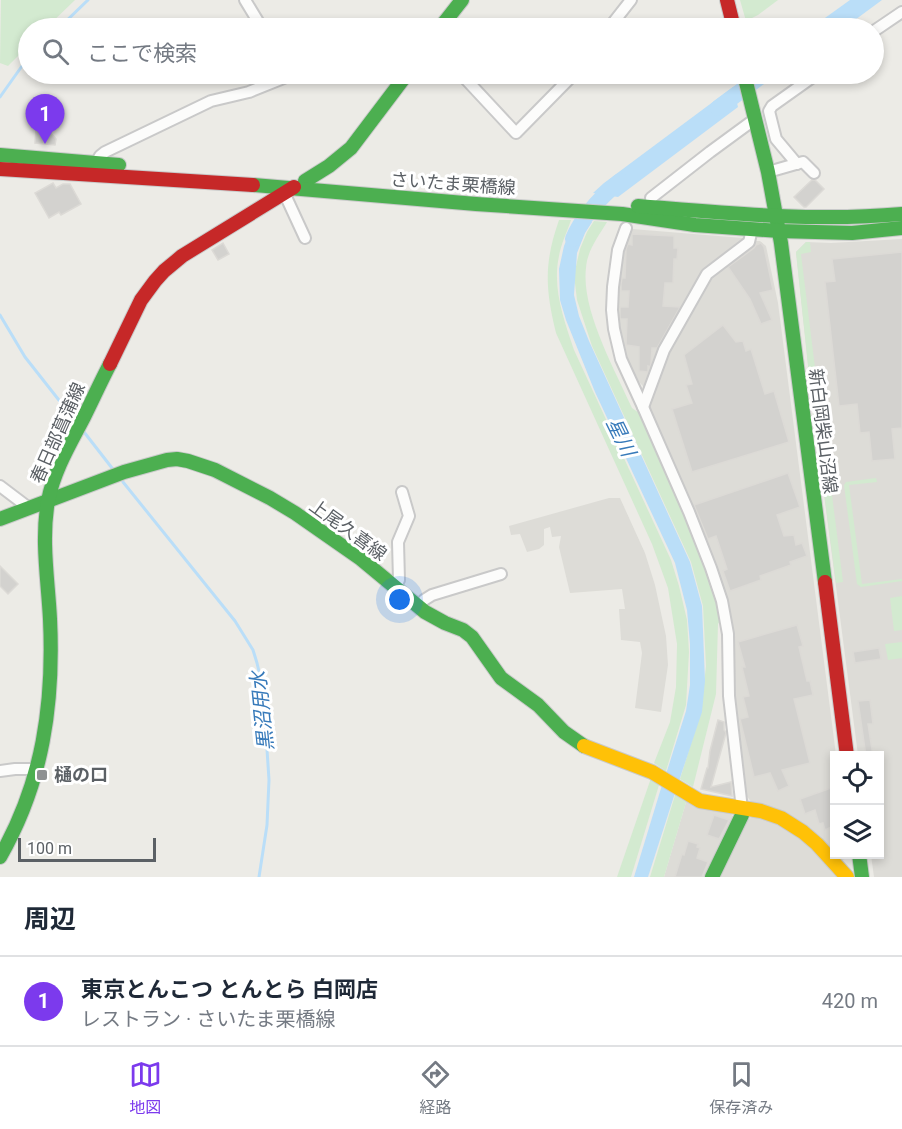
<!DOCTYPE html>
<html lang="ja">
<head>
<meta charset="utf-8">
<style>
  :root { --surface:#fff; --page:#f2f2f3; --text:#1f2937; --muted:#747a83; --line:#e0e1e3; --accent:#7c3aed }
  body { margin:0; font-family:Roboto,"Noto Sans JP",sans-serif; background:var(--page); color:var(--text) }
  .controls { position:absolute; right:18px; bottom:18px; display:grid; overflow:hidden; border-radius:0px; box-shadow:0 3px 9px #0003 }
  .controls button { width:54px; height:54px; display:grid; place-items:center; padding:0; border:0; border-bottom:2px solid var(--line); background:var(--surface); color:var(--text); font:30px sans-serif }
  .scale { position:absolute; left:18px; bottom:15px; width:138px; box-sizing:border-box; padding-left:6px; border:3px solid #5b6065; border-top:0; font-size:16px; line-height:21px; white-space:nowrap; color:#5b6065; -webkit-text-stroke:4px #fff; paint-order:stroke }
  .you { position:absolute; left:400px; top:600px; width:21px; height:21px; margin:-15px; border:4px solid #fff; border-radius:50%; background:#1a73e8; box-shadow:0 0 0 9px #1a73e833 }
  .badge { display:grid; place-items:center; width:39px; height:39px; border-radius:50%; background:var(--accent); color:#fff; font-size:20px; font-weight:700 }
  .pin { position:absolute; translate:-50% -50px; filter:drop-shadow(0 2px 3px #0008) }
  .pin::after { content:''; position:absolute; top:32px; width:21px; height:18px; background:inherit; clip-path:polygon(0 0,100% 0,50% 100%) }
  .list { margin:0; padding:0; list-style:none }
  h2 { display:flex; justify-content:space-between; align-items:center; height:78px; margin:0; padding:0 24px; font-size:26px }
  h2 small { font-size:20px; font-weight:400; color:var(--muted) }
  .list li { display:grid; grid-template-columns:39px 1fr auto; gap:18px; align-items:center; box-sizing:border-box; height:90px; padding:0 24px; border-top:2px solid var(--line) }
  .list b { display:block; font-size:22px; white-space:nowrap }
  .list p { margin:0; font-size:20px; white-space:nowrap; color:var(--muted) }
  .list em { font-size:20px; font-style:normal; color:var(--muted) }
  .icon { flex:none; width:33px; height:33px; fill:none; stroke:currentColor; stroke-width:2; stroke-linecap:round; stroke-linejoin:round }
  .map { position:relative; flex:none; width:902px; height:877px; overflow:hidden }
  .search { position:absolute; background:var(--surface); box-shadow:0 3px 9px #0003; left:18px; right:18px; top:18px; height:66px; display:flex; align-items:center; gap:15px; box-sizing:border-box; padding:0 21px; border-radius:33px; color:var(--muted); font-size:22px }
  .sheet { height:168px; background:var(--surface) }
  nav { display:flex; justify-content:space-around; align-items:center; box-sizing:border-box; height:84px; border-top:2px solid var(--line); background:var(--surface); font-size:16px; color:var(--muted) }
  nav a { display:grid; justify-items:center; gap:3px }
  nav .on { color:var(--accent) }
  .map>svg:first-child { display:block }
  .industrial { fill:#dddcd7 }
  .green { fill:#d3ead0 }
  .water { fill:#badef8 }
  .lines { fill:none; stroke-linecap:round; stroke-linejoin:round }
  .stream { stroke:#badef8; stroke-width:3 }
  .river { stroke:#badef8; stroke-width:16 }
  .building { fill:#d3d2cf; stroke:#dcdad6; stroke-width:1.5 }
  .street-casing { stroke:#c9c9c9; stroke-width:14 }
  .fast-casing { stroke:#c9caca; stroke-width:16 }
  .slow-casing { stroke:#c9caca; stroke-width:16 }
  .jam-casing { stroke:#c9caca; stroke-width:16 }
  .street { stroke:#fcfcfb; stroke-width:10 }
  .fast { stroke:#4caf50; stroke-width:14 }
  .slow { stroke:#ffc107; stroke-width:14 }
  .jam { stroke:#c62828; stroke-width:14 }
  .poi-dot { fill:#8e9192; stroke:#fff; stroke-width:2 }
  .labels { text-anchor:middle; stroke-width:6; stroke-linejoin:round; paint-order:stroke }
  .street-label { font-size:18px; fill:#5b6065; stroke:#fff }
  .poi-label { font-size:18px; font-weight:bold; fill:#5b6065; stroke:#fff; text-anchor:start }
  .water-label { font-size:20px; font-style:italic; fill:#377aba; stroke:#fff }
</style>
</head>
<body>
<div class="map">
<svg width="902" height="877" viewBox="0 0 902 877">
  <rect width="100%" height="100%" fill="#ecebe6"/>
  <g class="industrial">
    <path d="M632 229 743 238 756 241H760L766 246 778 303 836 755 834 756V854L848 855 845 859 839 861 752 803 746 795 733 693V644L650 413 644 387 632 375 623 353 615 312 619 263 628 234Z"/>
    <path d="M902 239V877H874L871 855 880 854V756L858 755 812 402 796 252 806 242 831 243Z"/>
    <path d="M609 498H620L645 553 655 585 666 636 668 665 661 712 635 708 642 653 640 642 621 640 619 609H625L622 589 570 593 559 547 561 536 552 537 550 527 544 529V545L539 549 527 552 520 534 511 535 509 526Z"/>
    <path d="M687 799 730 812 735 820 707 877H664Z"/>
    <path d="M755 816 779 825 800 838 838 877H717L744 821Z"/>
  </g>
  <g class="green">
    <path d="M1 0H75L46 28H28V46L8 66 0 63Z"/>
    <path d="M740 0H778L758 15 746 21Z"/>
    <path d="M559 220H571C567 232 561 244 559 256 552 288 564 320 574 350L671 560 679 586 687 620 689 652 686 705 666 771 654 763 670 722 676 687 677 644 668 588 652 544 556 333C545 288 544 263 559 220Z"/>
    <path d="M594 221 607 222C598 237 587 251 586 268 581 310 615 370 632 408L639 413 702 557 713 587 721 619 718 624 716 694 693 787 680 779 701 711 706 666 703 606 691 562 592 346 577 300 574 275 580 249 587 232Z"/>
    <path d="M806 242H810L811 252 801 254 817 384H810L796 252Z"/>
    <path d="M820 400 843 582 836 583 812 402Z"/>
    <path d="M876 478 877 482 849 485 862 584 902 579V581L861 587 857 584 844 485 846 482Z"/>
    <path d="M902 596V630L894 631 890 598Z"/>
    <path d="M902 642V658L888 660 885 644Z"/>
    <path d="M651 778 659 785 631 877H617Z"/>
    <path d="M676 792 687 799 664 877H650Z"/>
  </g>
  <g class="water">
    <path d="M850 0H882L844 28H811Z"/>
    <path d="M733 87 738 107 618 197 593 193 604 183Z"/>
    <path d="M574 221 592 222 585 233 577 253 574 295 579 316 589 341 690 562 702 606 705 681 702 712 679 781 666 774 686 711 690 685V644L687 610 675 563 595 392 566 320 560 300 559 269 564 246Z"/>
    <path d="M662 785 675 793 648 877H634Z"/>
  </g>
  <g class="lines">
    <g class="stream">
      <path d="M59 28 88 0"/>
      <path d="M0 97 22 66 28 60"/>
      <path d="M0 315 25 357 73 418"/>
      <path d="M84 432 112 468"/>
      <path d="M123 482 235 621 253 650 257 663 261 680 264 703 269 780 267 825 259 877"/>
    </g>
    <g class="river">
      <path d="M718 108 764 74"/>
      <path d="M573 239C582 216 601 197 620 181"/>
    </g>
  </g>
  <g class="building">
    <path d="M37 117 56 139 55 145 35 143Z"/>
    <path d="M812 180H815L824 189 806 207H804L794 197Z"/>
    <path d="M53 183 56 188 63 184H70L81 204 61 215 59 212 49 218 35 193Z"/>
    <path d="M632 234 674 236V248H678L677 259H674L673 283H665L663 306 680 307 657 348H652L651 364 650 367 648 366V372L639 371V347L626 345 627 319H620V307H628L629 291H621V284L622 278H625L626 249 628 244 632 245Z"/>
    <path d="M223 243 229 254 218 260 212 250Z"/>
    <path d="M761 243 764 247 773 290 760 293 772 320 761 324 750 299 728 267 754 248 756 245Z"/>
    <path d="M902 252V428L892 429 895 459 872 461 869 432 860 433 857 404 839 406 825 282 835 281 832 259Z"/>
    <path d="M723 325 736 342 743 341 746 351 751 349 765 394 774 391 789 442 692 472 672 409 692 403 686 385 692 384 684 355Z"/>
    <path d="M788 473 800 507 777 515 784 536 794 535 796 545 802 543 807 556 790 562 791 565 760 576 761 580 730 591 723 571 727 569 716 536 708 539 694 505Z"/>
    <path d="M0 566 18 584 8 594 0 586Z"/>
    <path d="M797 625 803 646 799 647 807 681H810L813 695 794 699 810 763 782 770 789 786 778 791 770 773 754 777 740 719 748 717 743 697 749 696 742 667H745L738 642Z"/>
    <path d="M879 648 881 659 855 663 853 652Z"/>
    <path d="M870 700 873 724H868L873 756H866L858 701Z"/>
    <path d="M718 720 724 722V730L725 731 726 733 711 787 731 782 732 796 701 789 707 768H708L710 751Z"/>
    <path d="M831 788 832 791 834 790V826L825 830 823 823 819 824 815 810 805 814 800 799Z"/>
    <path d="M714 815 729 820 719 839 707 835Z"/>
    <path d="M688 841 698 844 697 847 700 848 697 858 708 862 702 877H675L682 854 684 855Z"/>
  </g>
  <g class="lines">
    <g class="street-casing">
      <g id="street">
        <path d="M245 0 262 28"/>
        <path d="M609 28 631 0"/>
        <path d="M874 31 902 12"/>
        <path d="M461 74 516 133 574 74"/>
        <path d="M96 163 100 156 105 152 211 101 249 92 286 77 318 76 332 74"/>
        <path d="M797 164 776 139 769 111 772 106 817 74"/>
        <path d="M768 172 803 162 814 173"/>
        <path d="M281 195 287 199 305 238"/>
        <path d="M651 198 710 152 755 119"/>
        <path d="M626 228 618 250 613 287 612 310 614 329 621 359 643 407 689 512 711 568 722 601 728 634 729 696 742 809"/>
        <path d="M643 407 664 350 707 274 749 242 752 229"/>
        <path d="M0 486 29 508"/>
        <path d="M394 588 399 580 398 542 409 516 402 492"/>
        <path d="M418 607 424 600 432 595 501 574"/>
        <path d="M0 771 15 769H37"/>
      </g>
    </g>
    <g class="fast-casing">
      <g id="fast">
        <path d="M440 28 462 0"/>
        <path d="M744 74 768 172 781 243 825 582"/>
        <path d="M0 155 119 165"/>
        <path d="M305 181 329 166 351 148 407 74"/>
        <path d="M253 185 476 204 622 214 695 225 779 231 852 233 902 228"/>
        <path d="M638 206C726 213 813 222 902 214"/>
        <path d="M0 519 124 472 167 460 177 459 188 461 215 470 270 498 295 513 361 559 425 612 445 623 463 630 472 637 501 678 538 705 564 732 584 746"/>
        <path d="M859 854 862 877"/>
        <path d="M0 857C43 782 54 704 50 619 48 580 41 540 48 501 54 470 70 444 84 417 93 399 101 381 110 364"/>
        <path d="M712 877 742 815V809"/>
      </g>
    </g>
    <g class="slow-casing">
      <path id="slow" d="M584 746 652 772 700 801 761 811 781 818 803 832 817 844 847 877"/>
    </g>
    <g class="jam-casing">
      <g id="jam">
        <path d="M727 0 734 28"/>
        <path d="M0 169 253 185"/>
        <path d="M110 364 141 300 155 281 164 271 182 256 294 187"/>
        <path d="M825 582 847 756"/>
      </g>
    </g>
    <use href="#street" class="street"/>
    <use href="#fast" class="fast"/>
    <use href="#slow" class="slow"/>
    <use href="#jam" class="jam"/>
  </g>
  <rect class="poi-dot" x="36" y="769" width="12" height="12" rx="3"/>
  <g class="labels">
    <g class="street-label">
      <text transform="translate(453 184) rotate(4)" y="6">さいたま栗橋線</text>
      <text transform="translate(823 431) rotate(83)" y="6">新白岡柴山沼線</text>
      <text transform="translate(58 433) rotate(-66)" y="6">春日部菖蒲線</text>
      <text transform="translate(348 530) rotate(36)" y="6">上尾久喜線</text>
    </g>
    <g class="poi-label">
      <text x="54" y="781">樋の口</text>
    </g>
    <g class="water-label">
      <text transform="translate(621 437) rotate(64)" y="7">星川</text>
      <text transform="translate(262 711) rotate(-96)" y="7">黒沼用水</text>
    </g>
  </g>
</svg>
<div class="controls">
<button><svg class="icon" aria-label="locate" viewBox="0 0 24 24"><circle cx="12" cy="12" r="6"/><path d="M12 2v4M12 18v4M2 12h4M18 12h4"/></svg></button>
<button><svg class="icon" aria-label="layers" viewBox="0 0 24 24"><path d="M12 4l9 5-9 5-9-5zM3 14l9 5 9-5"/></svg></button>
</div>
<div class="scale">100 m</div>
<div class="you"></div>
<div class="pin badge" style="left:45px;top:144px">1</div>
<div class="search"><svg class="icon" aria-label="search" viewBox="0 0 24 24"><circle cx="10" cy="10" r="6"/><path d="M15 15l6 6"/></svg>ここで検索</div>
</div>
<section class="sheet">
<h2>周辺<small></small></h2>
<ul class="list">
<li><span class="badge">1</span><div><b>東京とんこつ とんとら 白岡店</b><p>レストラン · さいたま栗橋線</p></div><em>420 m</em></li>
</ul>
</section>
<nav>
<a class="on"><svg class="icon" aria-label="map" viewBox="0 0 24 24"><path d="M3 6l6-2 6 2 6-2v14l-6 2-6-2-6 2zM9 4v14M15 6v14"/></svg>地図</a>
<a><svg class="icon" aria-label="directions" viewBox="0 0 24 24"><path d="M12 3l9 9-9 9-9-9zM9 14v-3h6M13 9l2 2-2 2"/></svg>経路</a>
<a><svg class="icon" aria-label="saved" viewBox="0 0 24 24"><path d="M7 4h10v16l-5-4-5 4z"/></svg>保存済み</a>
</nav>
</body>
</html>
